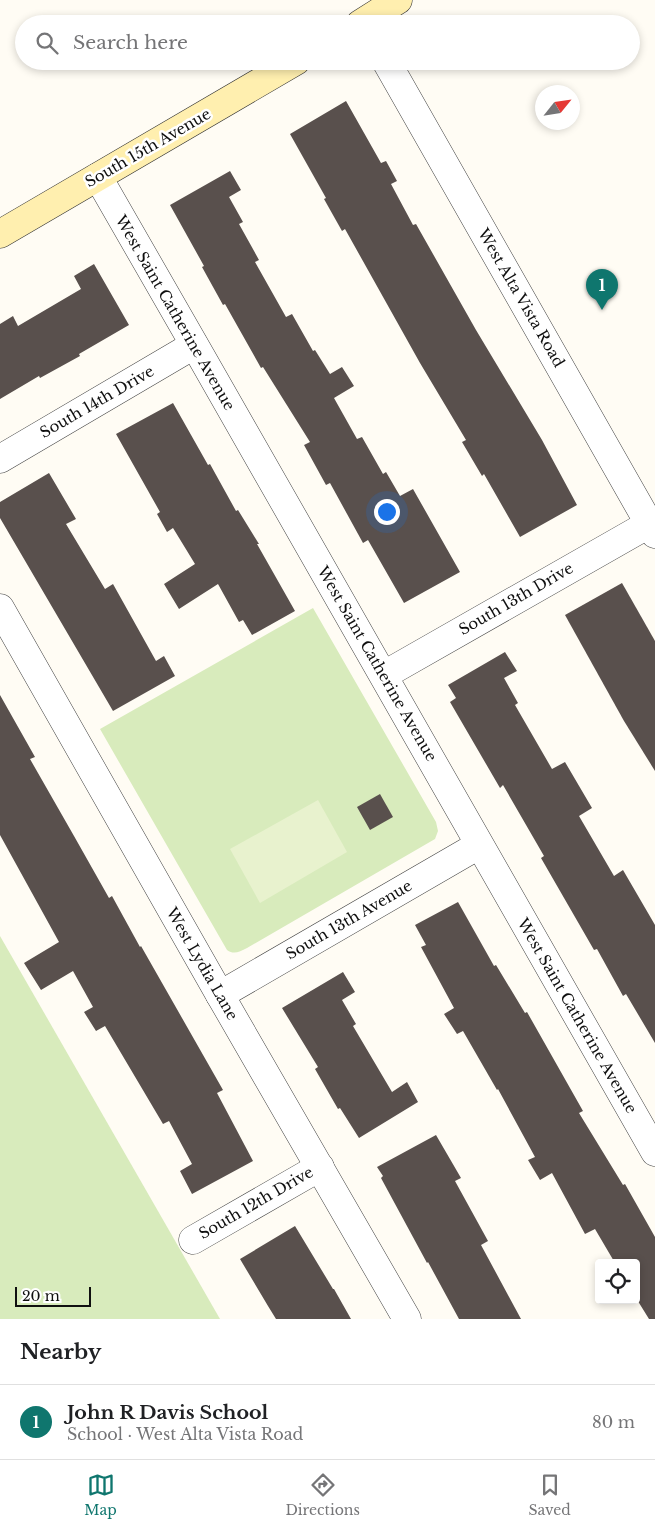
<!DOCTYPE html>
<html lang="en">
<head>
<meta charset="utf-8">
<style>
  :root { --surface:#fff; --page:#f2f2f2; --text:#202124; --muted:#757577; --line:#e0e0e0; --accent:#0f766e }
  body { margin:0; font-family:"Libre Baskerville",serif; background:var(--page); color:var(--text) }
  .controls { position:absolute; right:15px; bottom:15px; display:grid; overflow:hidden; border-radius:5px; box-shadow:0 2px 8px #0003 }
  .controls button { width:45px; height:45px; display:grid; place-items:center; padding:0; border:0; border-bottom:1px solid var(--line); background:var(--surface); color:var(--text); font:25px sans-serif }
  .compass { position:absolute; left:535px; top:85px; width:45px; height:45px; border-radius:50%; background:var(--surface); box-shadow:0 2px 8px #0003; rotate:60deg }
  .scale { position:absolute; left:15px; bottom:12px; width:76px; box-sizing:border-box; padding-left:5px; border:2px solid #101010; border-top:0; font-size:14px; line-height:18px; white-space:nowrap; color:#101010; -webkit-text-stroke:4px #fff; paint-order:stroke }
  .you { position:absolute; left:386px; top:511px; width:18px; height:18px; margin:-12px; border:4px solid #fff; border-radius:50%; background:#1a73e8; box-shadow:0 0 0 8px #1a73e833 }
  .badge { display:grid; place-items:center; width:32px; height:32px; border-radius:50%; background:var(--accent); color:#fff; font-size:16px; font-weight:700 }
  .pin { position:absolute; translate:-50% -41px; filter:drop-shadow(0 1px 2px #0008) }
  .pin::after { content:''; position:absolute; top:26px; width:18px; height:15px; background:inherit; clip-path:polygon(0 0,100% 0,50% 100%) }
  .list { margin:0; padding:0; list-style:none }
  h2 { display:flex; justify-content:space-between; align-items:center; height:65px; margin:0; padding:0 20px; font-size:21px }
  h2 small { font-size:16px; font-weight:400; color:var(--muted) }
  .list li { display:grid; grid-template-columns:32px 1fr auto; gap:15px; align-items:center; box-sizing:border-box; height:75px; padding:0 20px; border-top:1px solid var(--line) }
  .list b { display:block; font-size:19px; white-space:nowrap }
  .list p { margin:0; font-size:16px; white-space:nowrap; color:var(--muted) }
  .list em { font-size:16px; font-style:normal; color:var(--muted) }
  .icon { flex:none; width:28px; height:28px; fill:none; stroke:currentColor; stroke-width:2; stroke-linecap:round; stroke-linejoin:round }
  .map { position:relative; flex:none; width:655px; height:1319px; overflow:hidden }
  .search { position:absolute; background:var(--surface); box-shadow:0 2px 8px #0003; left:15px; right:15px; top:15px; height:55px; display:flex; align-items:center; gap:12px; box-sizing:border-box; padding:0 18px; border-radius:28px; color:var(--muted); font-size:19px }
  .sheet { height:140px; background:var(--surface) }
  nav { display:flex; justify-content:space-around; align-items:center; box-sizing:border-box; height:70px; border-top:1px solid var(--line); background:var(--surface); font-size:14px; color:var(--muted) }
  nav a { display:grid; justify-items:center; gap:2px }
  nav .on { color:var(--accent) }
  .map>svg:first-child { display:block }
  .green { fill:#d8ebbc }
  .pitch { fill:#e8f2ce }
  .building { fill:#59504d }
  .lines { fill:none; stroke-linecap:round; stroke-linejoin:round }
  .street-casing { stroke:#434343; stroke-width:29 }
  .secondary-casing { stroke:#323232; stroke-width:29 }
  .street { stroke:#fff; stroke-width:28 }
  .secondary { stroke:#ffefaf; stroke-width:28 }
  .labels { text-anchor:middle; stroke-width:5; stroke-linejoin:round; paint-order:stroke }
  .street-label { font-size:15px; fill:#101010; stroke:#fff }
</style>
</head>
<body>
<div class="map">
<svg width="655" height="1319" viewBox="0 0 655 1319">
  <rect width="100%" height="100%" fill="#fffcf4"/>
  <g class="green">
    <path d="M313 608 436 822 438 831 435 839 247 948C239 952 234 955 227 950L100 729Z"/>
    <path d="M0 936 220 1319H0Z"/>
  </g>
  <path class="pitch" d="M318 800 347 852 260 903 230 849Z"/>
  <g class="building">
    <path d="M346 101 381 163 386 161 397 181 391 184 413 225 416 224 476 330 542 440 577 505 520 537 484 474 482 476 462 442 466 440 420 363 345 229 342 231 324 199 326 198 290 134Z"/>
    <path d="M230 171 241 190 229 197 243 222 239 224 259 260 255 262 286 317 292 314 313 351 315 350 330 374 342 367 354 386 334 398 357 439 362 437 383 474 386 472 400 496 413 489 460 572 404 603 368 540 363 543 330 483 326 485 304 445 310 442 263 367 261 368 225 304 223 305 202 267 204 266 170 205Z"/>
    <path d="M94 264 129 325 79 354 80 356 40 378 39 376 0 399V324L13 316 18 326 81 289 74 276Z"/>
    <path d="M173 403 208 465 210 464 236 511 238 510 259 544H257L295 611 252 635 243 620 239 622 218 584 179 609 164 584 195 564 173 528 167 532 157 514 160 512 116 434Z"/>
    <path d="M49 473 76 519 66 524 105 589 113 584 156 661 164 656 175 676 113 711 0 518V502Z"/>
    <path d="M622 583 655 641V771L624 721 565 615Z"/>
    <path d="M505 652 517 671 504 678 518 703 515 705 552 769 565 762 592 808 579 816 614 876 623 870 655 925V1043L626 994 623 996 597 949 594 950 541 858 544 856 503 785 500 788 450 702 456 698 448 685Z"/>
    <path d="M0 695 35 757 30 759 74 836 109 898 112 896 140 947 141 946 223 1090 217 1093 253 1161 192 1194 180 1171 192 1164 169 1121 163 1124 105 1026 96 1031 84 1012 93 1007 73 971 41 990 24 963 59 942 0 835Z"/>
    <path d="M380 794 393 817 370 830 357 807Z"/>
    <path d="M458 902 494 966 496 965 525 1013 527 1012 583 1111 579 1113 623 1185 625 1184 655 1237V1319H649L636 1298V1263H615L595 1229 585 1234 552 1173 540 1180 528 1160 535 1157 498 1089 497 1090 463 1031 457 1034 444 1014 454 1008 421 947 426 945 415 925Z"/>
    <path d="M343 972 355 992 342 1000 356 1024 353 1026 392 1092 407 1082 418 1102 359 1138 340 1108 338 1109 315 1069 318 1067 282 1008Z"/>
    <path d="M436 1135 461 1178 455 1181 488 1241 481 1245 521 1319H459L428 1262 427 1263 381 1178 383 1176 377 1167Z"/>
    <path d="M295 1226 333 1289H334L351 1319H276L268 1306 240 1259Z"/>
  </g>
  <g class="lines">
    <g class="street-casing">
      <g id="street">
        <path d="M386 61 655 534"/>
        <path d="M98 177C285 501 468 827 655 1152"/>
        <path d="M0 459 194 345"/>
        <path d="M0 608 220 995 407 1319"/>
        <path d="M384 675 649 524"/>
        <path d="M220 995 479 845"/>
        <path d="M193 1240 320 1167"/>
      </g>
    </g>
    <g class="secondary-casing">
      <g id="secondary">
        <path d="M360 24 398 0"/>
        <path d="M0 234 296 61"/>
      </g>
    </g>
    <use href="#street" class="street"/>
    <use href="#secondary" class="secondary"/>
  </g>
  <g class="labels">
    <g class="street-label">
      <text transform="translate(148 148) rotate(-30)" y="5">South 15th Avenue</text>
      <text transform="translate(521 298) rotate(60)" y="5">West Alta Vista Road</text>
      <text transform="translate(175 313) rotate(60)" y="5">West Saint Catherine Avenue</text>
      <text transform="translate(97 402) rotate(-30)" y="5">South 14th Drive</text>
      <text transform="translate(516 599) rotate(-30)" y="5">South 13th Drive</text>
      <text transform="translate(377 664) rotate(60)" y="5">West Saint Catherine Avenue</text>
      <text transform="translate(349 920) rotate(-30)" y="5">South 13th Avenue</text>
      <text transform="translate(202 964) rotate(60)" y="5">West Lydia Lane</text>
      <text transform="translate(577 1016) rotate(60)" y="5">West Saint Catherine Avenue</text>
      <text transform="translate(256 1203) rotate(-30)" y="5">South 12th Drive</text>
    </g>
  </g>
</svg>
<div class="controls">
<button><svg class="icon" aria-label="locate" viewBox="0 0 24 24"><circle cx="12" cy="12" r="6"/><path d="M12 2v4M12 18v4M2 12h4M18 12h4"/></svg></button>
</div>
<svg class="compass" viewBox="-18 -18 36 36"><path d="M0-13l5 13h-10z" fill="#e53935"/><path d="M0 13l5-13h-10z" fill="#757577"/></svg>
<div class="scale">20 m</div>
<div class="you"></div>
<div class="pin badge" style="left:602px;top:310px">1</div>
<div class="search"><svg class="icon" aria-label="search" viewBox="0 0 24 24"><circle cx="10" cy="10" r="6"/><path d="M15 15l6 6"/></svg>Search here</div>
</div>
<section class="sheet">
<h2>Nearby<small></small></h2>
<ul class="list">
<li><span class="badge">1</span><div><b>John R Davis School</b><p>School · West Alta Vista Road</p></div><em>80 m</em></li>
</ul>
</section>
<nav>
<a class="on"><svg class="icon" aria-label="map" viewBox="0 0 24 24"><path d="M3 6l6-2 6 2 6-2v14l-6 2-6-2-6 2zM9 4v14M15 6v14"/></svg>Map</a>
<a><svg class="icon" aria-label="directions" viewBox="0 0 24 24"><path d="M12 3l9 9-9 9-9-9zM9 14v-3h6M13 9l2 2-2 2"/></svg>Directions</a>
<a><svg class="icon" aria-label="saved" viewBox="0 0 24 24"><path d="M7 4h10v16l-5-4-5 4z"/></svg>Saved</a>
</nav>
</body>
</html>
